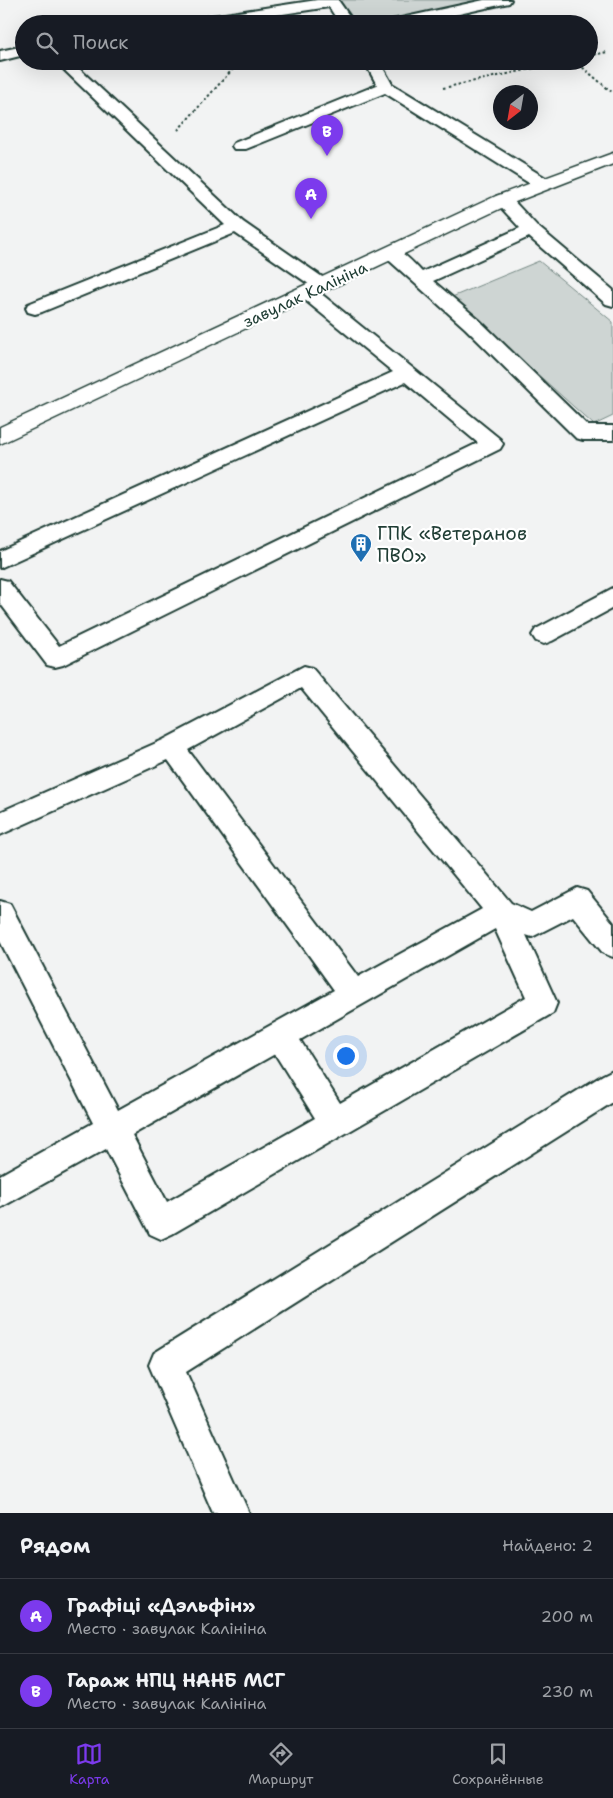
<!DOCTYPE html>
<html lang="ru">
<head>
<meta charset="utf-8">
<style>
  :root { --surface:#171b24; --page:#20242c; --text:#f1f3f6; --muted:#9ea1a6; --line:#363941; --accent:#7c3aed }
  body { margin:0; font-family:"Shantell Sans",sans-serif; background:var(--page); color:var(--text) }
  .compass { position:absolute; left:493px; top:85px; width:45px; height:45px; border-radius:50%; background:var(--surface); box-shadow:0 5px 20px #0002; rotate:211deg }
  .you { position:absolute; left:345px; top:1055px; width:18px; height:18px; margin:-12px; border:4px solid #fff; border-radius:50%; background:#1a73e8; box-shadow:0 0 0 8px #1a73e833 }
  .badge { display:grid; place-items:center; width:32px; height:32px; border-radius:50%; background:var(--accent); color:#fff; font-size:16px; font-weight:700 }
  .pin { position:absolute; translate:-50% -41px; filter:drop-shadow(0 1px 2px #0008) }
  .pin::after { content:''; position:absolute; top:26px; width:18px; height:15px; background:inherit; clip-path:polygon(0 0,100% 0,50% 100%) }
  .list { margin:0; padding:0; list-style:none }
  h2 { display:flex; justify-content:space-between; align-items:center; height:65px; margin:0; padding:0 20px; font-size:21px }
  h2 small { font-size:16px; font-weight:400; color:var(--muted) }
  .list li { display:grid; grid-template-columns:32px 1fr auto; gap:15px; align-items:center; box-sizing:border-box; height:75px; padding:0 20px; border-top:1px solid var(--line) }
  .list b { display:block; font-size:19px; white-space:nowrap }
  .list p { margin:0; font-size:16px; white-space:nowrap; color:var(--muted) }
  .list em { font-size:16px; font-style:normal; color:var(--muted) }
  .icon { flex:none; width:28px; height:28px; fill:none; stroke:currentColor; stroke-width:2; stroke-linecap:round; stroke-linejoin:round }
  .map { position:relative; flex:none; width:613px; height:1513px; overflow:hidden }
  .search { position:absolute; background:var(--surface); box-shadow:0 5px 20px #0002; left:15px; right:15px; top:15px; height:55px; display:flex; align-items:center; gap:12px; box-sizing:border-box; padding:0 18px; border-radius:28px; color:var(--muted); font-size:19px }
  .sheet { height:215px; background:var(--surface) }
  nav { display:flex; justify-content:space-around; align-items:center; box-sizing:border-box; height:70px; border-top:1px solid var(--line); background:var(--surface); font-size:14px; color:var(--muted) }
  nav a { display:grid; justify-items:center; gap:2px }
  nav .on { color:var(--accent) }
  .map>svg:first-child { display:block }
  .green { fill:#ced5d3; stroke:#768984 }
  .lines { fill:none; stroke-linecap:round; stroke-linejoin:round }
  .lane-casing { stroke:#1f3d34; stroke-width:4 }
  .secondary-casing { stroke:#1f3d34; stroke-width:3 }
  .path { stroke:#1f3d34; stroke-width:2; stroke-dasharray:2.5 2.5; stroke-linecap:butt }
  .lane { fill:#fff; fill-rule:evenodd }
  .secondary { fill:#fff; fill-rule:evenodd }
  .labels { text-anchor:middle; stroke-width:4.5; stroke-linejoin:round; paint-order:stroke }
  .far-street-label { font-size:16px; fill:#1f3d34; stroke:#fff }
  .poi-label { font-size:19px; fill:#1f3d34; stroke:#fff; text-anchor:start }
</style>
</head>
<body>
<div class="map">
<svg width="613" height="1513" viewBox="0 0 613 1513">
  <rect width="100%" height="100%" fill="#f2f3f3"/>
  <filter id="ink" filterUnits="userSpaceOnUse"><feTurbulence type="fractalNoise" baseFrequency=".02" numOctaves="2"/><feDisplacementMap in="SourceGraphic" scale="10" xChannelSelector="R" yChannelSelector="G"/><feConvolveMatrix kernelMatrix="1 2 1 2 8 2 1 2 1" color-interpolation-filters="sRGB"/></filter>
  <g filter="url(#ink)">
    <g class="green">
      <path d="M336 0H486L373 24H353Z"/>
      <path d="M539 261 613 322V416L594 425 452 297Z"/>
    </g>
    <g class="lines">
      <g class="lane-casing">
        <g id="lane">
          <path d="M317 0H338L355 24H340L329 7 217 24H179L186 20Z"/>
          <path d="M484 0H511L509 3 504 4 414 24H385L392 20Z"/>
          <path d="M24 46V55L0 61V51Z"/>
          <path d="M55 61H71L243 222 328 281 331 285 328 289 322 291 316 289 235 233 42 312 35 314 28 312 26 308 28 304 225 225Z"/>
          <path d="M364 61H379L392 84 549 180 551 184 549 188H537L385 93 246 149H234L232 146 234 143 377 85Z"/>
          <path d="M503 195 509 196 537 226 613 290V306L606 304 529 237 433 281 479 320 588 426H613V440H583L576 438 465 328 382 254 385 250C400 246 412 262 422 272L520 228 494 200 497 196Z"/>
          <path d="M307 286 314 288 500 439 503 444 500 449 63 665 55 667 47 665 0 603V579L8 581 59 646 478 443 405 382 0 568V551L393 372 300 296 298 292 300 288Z"/>
          <path d="M613 588V608L552 641 544 644 536 641 532 635 536 629Z"/>
          <path d="M304 666 312 668 511 903 531 912 577 888 587 891 613 923V957L603 953 573 916 532 937 526 935 557 1003 553 1013 172 1234 161 1239 150 1234 106 1149 0 1208V1175L93 1123 0 941V901L10 904 118 1110 334 990 168 760 0 835V812L163 740ZM301 688 482 909 358 977 188 750ZM495 929 526 997 340 1103 300 1040ZM275 1054 315 1118 167 1202 132 1135Z"/>
          <path d="M613 1070V1102L186 1372 249 1513H213L149 1365 154 1353 603 1075Z"/>
        </g>
      </g>
      <g class="secondary-casing">
        <path id="secondary" d="M613 153V164L510 204 0 444V427L496 196Z"/>
      </g>
      <g class="path">
        <path d="M526 16 534 24"/>
        <path d="M589 56 607 52"/>
        <path d="M575 61 613 93"/>
        <path d="M443 88 567 61"/>
        <path d="M178 130 240 61"/>
      </g>
      <use href="#lane" class="lane"/>
      <use href="#secondary" class="secondary"/>
    </g>
  </g>
  <defs>
    <g id="building-pin" transform="scale(1.125)"><path d="M0 17L-7.5 6A9.5 9.5 0 1 1 7.5 6Z" fill="#1f6fb2" stroke="#fff"/><path d="M-4-6H4V6H1V3H-1V6H-4ZM-2.5-4.3h1.7v1.8h-1.7ZM.8-4.3h1.7v1.8H.8ZM-2.5-1h1.7V.8h-1.7ZM.8-1h1.7V.8H.8Z" fill="#fff"/></g>
  </defs>
  <g fill-rule="evenodd">
    <use href="#building-pin" x="361" y="544"/>
  </g>
  <g class="labels">
    <g class="far-street-label">
      <text transform="translate(305 294) rotate(-25)" y="6">завулак Калініна</text>
    </g>
    <g class="poi-label">
      <text x="377" y="540">ГПК «Ветеранов<tspan x="377" dy="22">ПВО»</tspan></text>
    </g>
  </g>
</svg>
<svg class="compass" viewBox="-18 -18 36 36"><path d="M0-13l5 13h-10z" fill="#e53935"/><path d="M0 13l5-13h-10z" fill="#9ea1a6"/></svg>
<div class="you"></div>
<div class="pin badge" style="left:311px;top:219px">A</div>
<div class="pin badge" style="left:327px;top:156px">B</div>
<div class="search"><svg class="icon" aria-label="search" viewBox="0 0 24 24"><circle cx="10" cy="10" r="6"/><path d="M15 15l6 6"/></svg>Поиск</div>
</div>
<section class="sheet">
<h2>Рядом<small>Найдено: 2</small></h2>
<ul class="list">
<li><span class="badge">A</span><div><b>Графіці «Дэльфін»</b><p>Место · завулак Калініна</p></div><em>200 m</em></li>
<li><span class="badge">B</span><div><b>Гараж НПЦ НАНБ МСГ</b><p>Место · завулак Калініна</p></div><em>230 m</em></li>
</ul>
</section>
<nav>
<a class="on"><svg class="icon" aria-label="map" viewBox="0 0 24 24"><path d="M3 6l6-2 6 2 6-2v14l-6 2-6-2-6 2zM9 4v14M15 6v14"/></svg>Карта</a>
<a><svg class="icon" aria-label="directions" viewBox="0 0 24 24"><path d="M12 3l9 9-9 9-9-9zM9 14v-3h6M13 9l2 2-2 2"/></svg>Маршрут</a>
<a><svg class="icon" aria-label="saved" viewBox="0 0 24 24"><path d="M7 4h10v16l-5-4-5 4z"/></svg>Сохранённые</a>
</nav>
</body>
</html>
